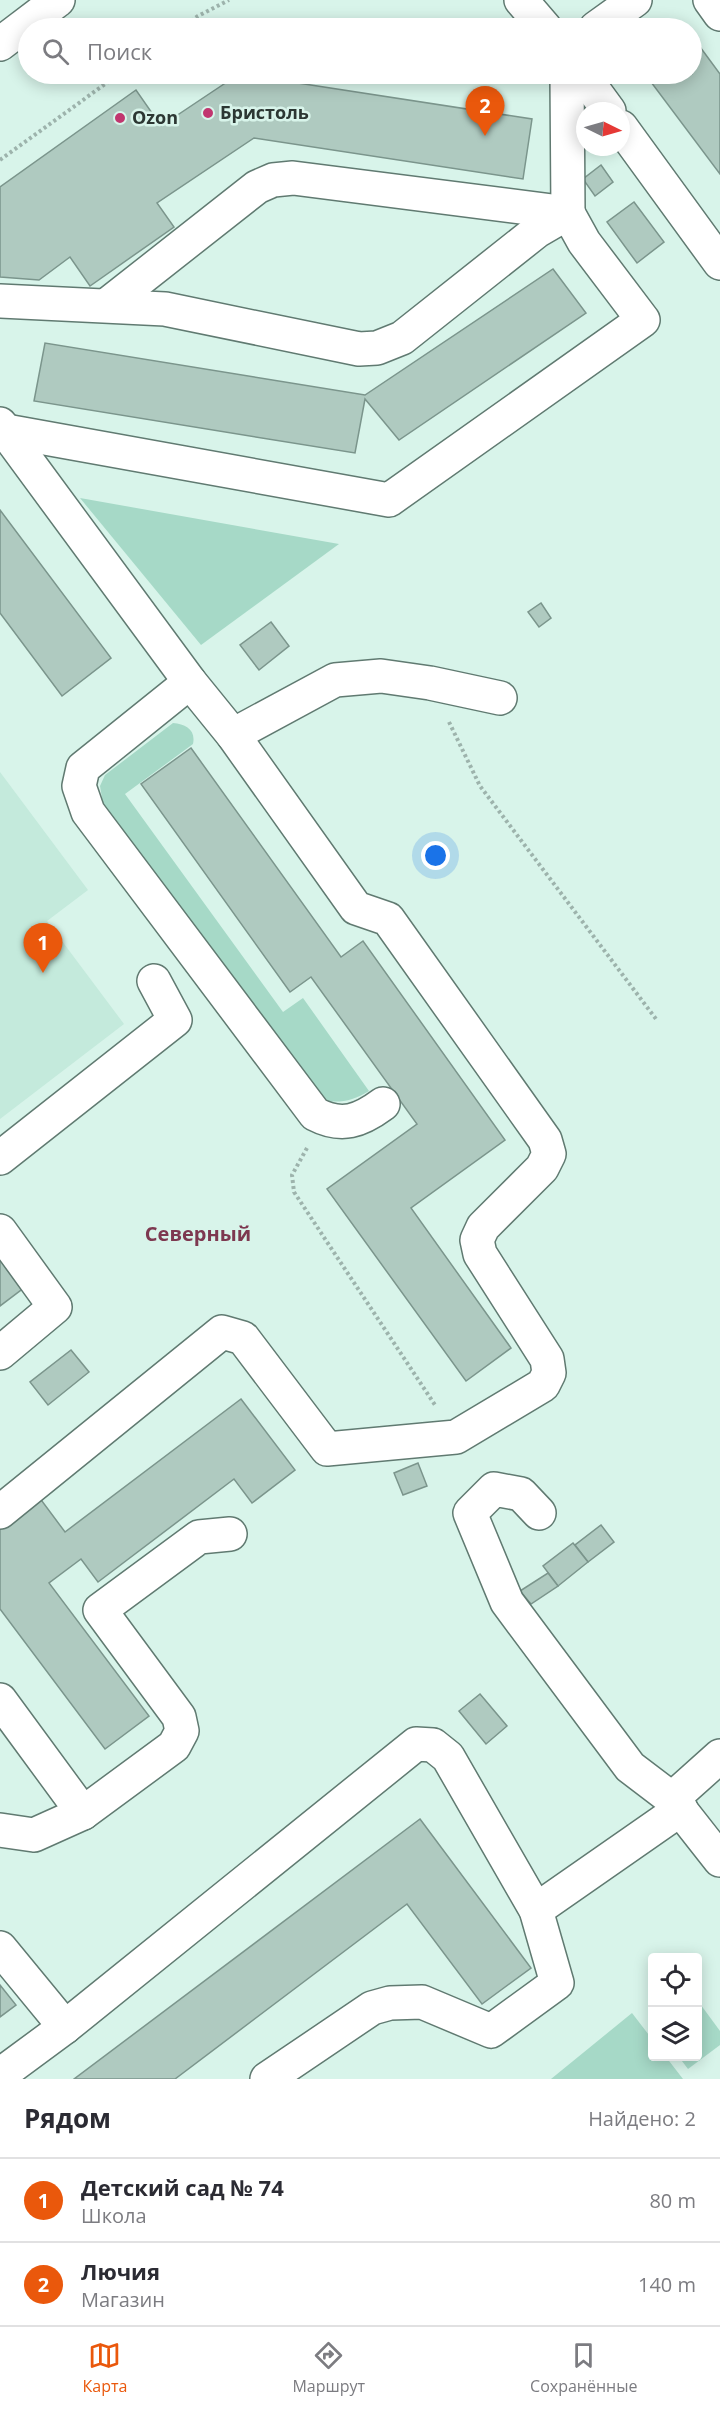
<!DOCTYPE html>
<html lang="ru">
<head>
<meta charset="utf-8">
<style>
  :root { --surface:#fff; --page:#f7f7f7; --text:#2b2b33; --muted:#7c7c81; --line:#e1e1e2; --accent:#ea580c }
  body { margin:0; font-family:"Open Sans",sans-serif; background:var(--page); color:var(--text) }
  .controls { position:absolute; right:18px; bottom:18px; display:grid; overflow:hidden; border-radius:6px; box-shadow:0 3px 15px #0003 }
  .controls button { width:54px; height:54px; display:grid; place-items:center; padding:0; border:0; border-bottom:2px solid var(--line); background:var(--surface); color:var(--text); font:30px sans-serif }
  .compass { position:absolute; left:576px; top:102px; width:54px; height:54px; border-radius:50%; background:var(--surface); box-shadow:0 3px 15px #0003; rotate:95deg }
  .you { position:absolute; left:436px; top:856px; width:21px; height:21px; margin:-15px; border:4px solid #fff; border-radius:50%; background:#1a73e8; box-shadow:0 0 0 9px #1a73e833 }
  .badge { display:grid; place-items:center; width:39px; height:39px; border-radius:50%; background:var(--accent); color:#fff; font-size:20px; font-weight:700 }
  .pin { position:absolute; translate:-50% -50px; filter:drop-shadow(0 2px 3px #0008) }
  .pin::after { content:''; position:absolute; top:32px; width:21px; height:18px; background:inherit; clip-path:polygon(0 0,100% 0,50% 100%) }
  .list { margin:0; padding:0; list-style:none }
  h2 { display:flex; justify-content:space-between; align-items:center; height:78px; margin:0; padding:0 24px; font-size:26px }
  h2 small { font-size:20px; font-weight:400; color:var(--muted) }
  .list li { display:grid; grid-template-columns:39px 1fr auto; gap:18px; align-items:center; box-sizing:border-box; height:84px; padding:0 24px; border-top:2px solid var(--line) }
  .list b { display:block; font-size:22px; white-space:nowrap }
  .list p { margin:0; font-size:20px; white-space:nowrap; color:var(--muted) }
  .list em { font-size:20px; font-style:normal; color:var(--muted) }
  .icon { flex:none; width:33px; height:33px; fill:none; stroke:currentColor; stroke-width:2; stroke-linecap:round; stroke-linejoin:round }
  .map { position:relative; flex:none; width:720px; height:2079px; overflow:hidden }
  .search { position:absolute; background:var(--surface); box-shadow:0 3px 15px #0003; left:18px; right:18px; top:18px; height:66px; display:flex; align-items:center; gap:15px; box-sizing:border-box; padding:0 21px; border-radius:33px; color:var(--muted); font-size:22px }
  .sheet { height:246px; background:var(--surface) }
  nav { display:flex; justify-content:space-around; align-items:center; box-sizing:border-box; height:84px; border-top:2px solid var(--line); background:var(--surface); font-size:16px; color:var(--muted) }
  nav a { display:grid; justify-items:center; gap:3px }
  nav .on { color:var(--accent) }
  .map>svg:first-child { display:block }
  .built { fill:#c4eadc }
  .green { fill:#a6d9c7 }
  .building { fill:#afcac0; stroke:#7b958c; stroke-width:1.5 }
  .lines { fill:none; stroke-linecap:round; stroke-linejoin:round }
  .minor-casing { stroke:#607a71; stroke-width:36 }
  .path { stroke:#9db3ac; stroke-width:4; stroke-dasharray:3 3; stroke-linecap:butt }
  .minor { stroke:#fff; stroke-width:33 }
  .poi-dot { fill:#c1366f; stroke:#d8f4ea; stroke-width:2 }
  .labels { text-anchor:middle; stroke-width:5; stroke-linejoin:round; paint-order:stroke }
  .poi-label { font-size:18px; font-weight:bold; fill:#2c3733; stroke:#d8f4ea; text-anchor:start }
  .neighbourhood-label { font-size:20px; font-weight:bold; fill:#7d3850; stroke:#d8f4ea }
</style>
</head>
<body>
<div class="map">
<svg width="720" height="2079" viewBox="0 0 720 2079">
  <rect width="100%" height="100%" fill="#d8f4ea"/>
  <path class="built" d="M0 772 88 890 47 921 124 1024 0 1119Z"/>
  <g class="green">
    <path d="M80 498 339 544 201 645Z"/>
    <path d="M173 723C186 724 196 730 193 744L125 794 283 1012 303 998 369 1091C354 1100 343 1103 325 1101L103 804 100 786 105 775Z"/>
    <path d="M698 2001 720 2031V2045L688 2069 679 2057 698 2056Z"/>
    <path d="M632 2013 652 2039V2056L666 2057 683 2079H551Z"/>
  </g>
  <g class="building">
    <path d="M692 36 720 74V174L645 74H692Z"/>
    <path d="M239 74 532 119 523 179 254 138 157 203 174 227 90 286 70 257 39 280 0 277V187L136 90 161 126Z"/>
    <path d="M601 165 613 182 595 196 583 179Z"/>
    <path d="M634 202 664 242 637 263 607 222Z"/>
    <path d="M553 269 586 313 399 440 365 399 355 453 34 401 45 343 365 395Z"/>
    <path d="M0 510 111 658 62 696 0 613Z"/>
    <path d="M541 603 551 618 539 627 528 612Z"/>
    <path d="M271 622 289 646 259 670 240 645Z"/>
    <path d="M191 748 341 957 363 941 505 1140 411 1208 511 1348 466 1381 327 1189 417 1124 311 977 290 992 141 784Z"/>
    <path d="M0 1254 25 1287 0 1306Z"/>
    <path d="M71 1350 89 1372 48 1405 30 1382Z"/>
    <path d="M241 1399 295 1470 252 1503 234 1479 98 1582 81 1559 49 1583 149 1716 105 1749 0 1609V1527L39 1497 65 1532Z"/>
    <path d="M418 1463 427 1486 403 1495 394 1473Z"/>
    <path d="M601 1525 614 1542 588 1562 575 1545Z"/>
    <path d="M573 1543 588 1562 558 1586 543 1566Z"/>
    <path d="M548 1573 558 1586 531 1604 520 1591Z"/>
    <path d="M480 1694 507 1726 486 1744 459 1711Z"/>
    <path d="M420 1819 531 1968 482 2004 407 1904 175 2079H74Z"/>
    <path d="M0 1985 16 2005 0 2017Z"/>
  </g>
  <g class="lines">
    <g class="minor-casing">
      <g id="minor">
        <path d="M521 0 545 28"/>
        <path d="M710 0 720 14"/>
        <path d="M596 28 635 0"/>
        <path d="M0 44 58 0"/>
        <path d="M582 74 609 111"/>
        <path d="M621 127 720 263"/>
        <path d="M0 301 165 309 359 349 377 348 402 338 537 231 568 213 567 74"/>
        <path d="M0 424 190 682 233 735 356 908 388 919 545 1140 549 1154 542 1168 483 1227 477 1240 480 1254 547 1359 549 1373 543 1385 456 1437 327 1449 243 1338 222 1332 0 1512"/>
        <path d="M6 431 389 500 643 320 584 242 568 213 293 178 273 180 257 187 107 305"/>
        <path d="M190 682 83 768 79 786 88 812 315 1114C342 1128 360 1121 383 1104"/>
        <path d="M233 735 335 680 381 676 430 683 500 698"/>
        <path d="M0 1158 175 1020 154 981"/>
        <path d="M0 1231 55 1307 0 1353"/>
        <path d="M539 1513 521 1494 494 1489 470 1513 507 1602 630 1767 672 1799 720 1860"/>
        <path d="M0 1700 83 1813"/>
        <path d="M0 1830 34 1835 83 1813 174 1746 182 1731 179 1717 100 1610 199 1537 230 1534"/>
        <path d="M536 1910 681 1809 672 1799 720 1756"/>
        <path d="M0 1948 65 2027"/>
        <path d="M0 2075 65 2027 416 1744 433 1745 448 1757 536 1910 557 1983 491 2031 422 2002 390 2003 372 2008 267 2079"/>
      </g>
    </g>
    <g class="path">
      <path d="M181 28 198 16 229 0"/>
      <path d="M0 160 119 74"/>
      <path d="M449 722 480 786 656 1019"/>
      <path d="M307 1148 292 1175 294 1192 435 1405"/>
    </g>
    <use href="#minor" class="minor"/>
  </g>
  <g class="poi-dot">
    <circle cx="208" cy="113" r="6"/>
    <circle cx="120" cy="118" r="6"/>
  </g>
  <g class="labels">
    <g class="poi-label">
      <text x="220" y="119">Бристоль</text>
      <text x="132" y="124">Ozon</text>
    </g>
    <g class="neighbourhood-label">
      <text x="198" y="1241">Северный</text>
    </g>
  </g>
</svg>
<div class="controls">
<button><svg class="icon" aria-label="locate" viewBox="0 0 24 24"><circle cx="12" cy="12" r="6"/><path d="M12 2v4M12 18v4M2 12h4M18 12h4"/></svg></button>
<button><svg class="icon" aria-label="layers" viewBox="0 0 24 24"><path d="M12 4l9 5-9 5-9-5zM3 14l9 5 9-5"/></svg></button>
</div>
<svg class="compass" viewBox="-18 -18 36 36"><path d="M0-13l5 13h-10z" fill="#e53935"/><path d="M0 13l5-13h-10z" fill="#7c7c81"/></svg>
<div class="you"></div>
<div class="pin badge" style="left:43px;top:973px">1</div>
<div class="pin badge" style="left:485px;top:136px">2</div>
<div class="search"><svg class="icon" aria-label="search" viewBox="0 0 24 24"><circle cx="10" cy="10" r="6"/><path d="M15 15l6 6"/></svg>Поиск</div>
</div>
<section class="sheet">
<h2>Рядом<small>Найдено: 2</small></h2>
<ul class="list">
<li><span class="badge">1</span><div><b>Детский сад № 74</b><p>Школа</p></div><em>80 m</em></li>
<li><span class="badge">2</span><div><b>Лючия</b><p>Магазин</p></div><em>140 m</em></li>
</ul>
</section>
<nav>
<a class="on"><svg class="icon" aria-label="map" viewBox="0 0 24 24"><path d="M3 6l6-2 6 2 6-2v14l-6 2-6-2-6 2zM9 4v14M15 6v14"/></svg>Карта</a>
<a><svg class="icon" aria-label="directions" viewBox="0 0 24 24"><path d="M12 3l9 9-9 9-9-9zM9 14v-3h6M13 9l2 2-2 2"/></svg>Маршрут</a>
<a><svg class="icon" aria-label="saved" viewBox="0 0 24 24"><path d="M7 4h10v16l-5-4-5 4z"/></svg>Сохранённые</a>
</nav>
</body>
</html>
